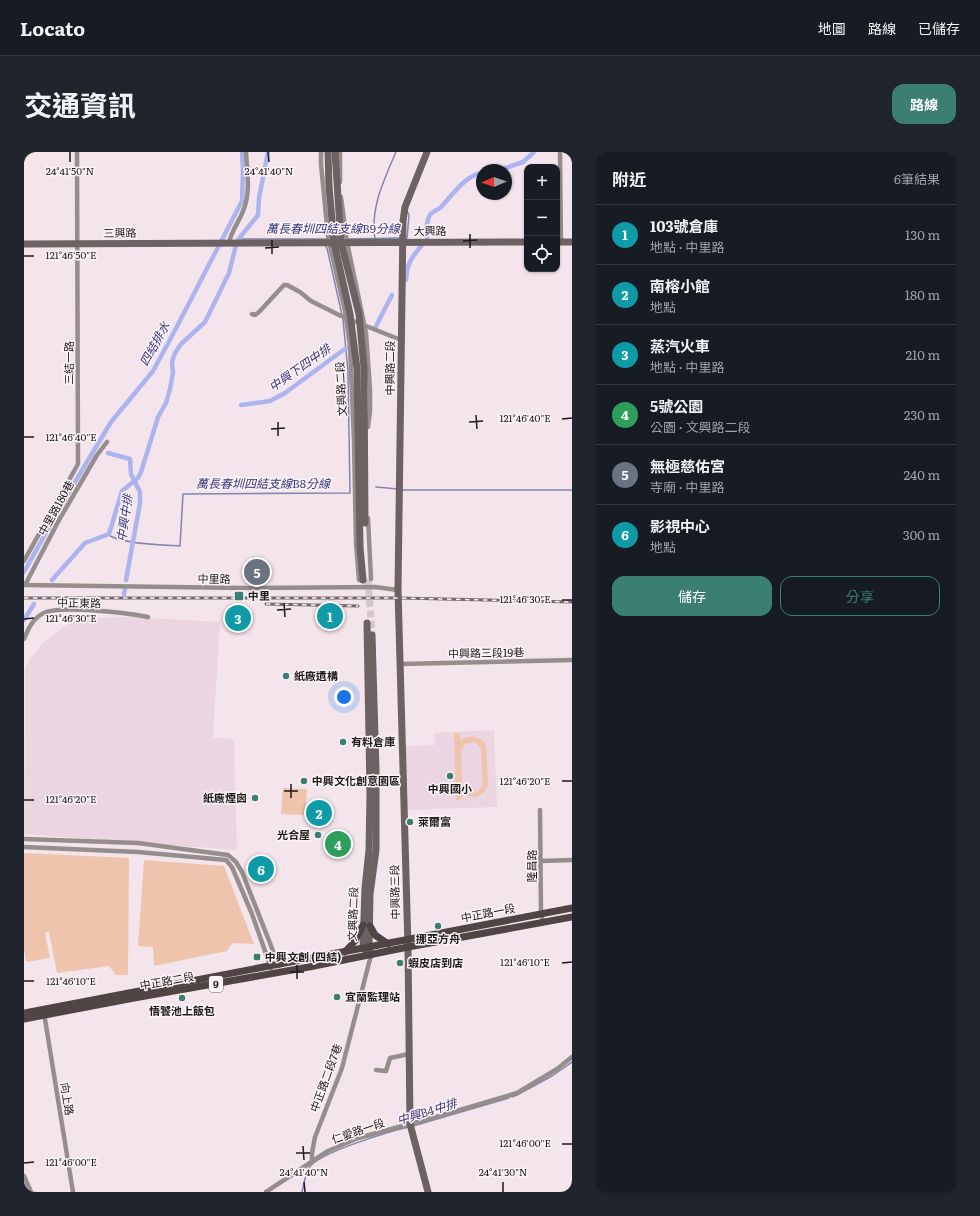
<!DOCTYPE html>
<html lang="zh-TW">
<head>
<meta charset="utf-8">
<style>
  :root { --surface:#171b24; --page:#20242c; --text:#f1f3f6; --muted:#9ea1a6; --line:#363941; --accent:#3b7f73 }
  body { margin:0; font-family:Literata,"Noto Sans TC",serif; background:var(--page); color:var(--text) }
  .controls { position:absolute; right:12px; top:12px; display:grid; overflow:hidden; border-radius:8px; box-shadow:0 1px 3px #0004 }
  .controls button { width:36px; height:36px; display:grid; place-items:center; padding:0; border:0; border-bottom:1px solid var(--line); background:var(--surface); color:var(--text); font:20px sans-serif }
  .compass { position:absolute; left:452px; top:12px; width:36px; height:36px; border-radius:50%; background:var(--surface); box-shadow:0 1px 3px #0004; rotate:268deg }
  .you { position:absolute; left:320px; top:545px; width:14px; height:14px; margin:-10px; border:3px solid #fff; border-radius:50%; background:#1a73e8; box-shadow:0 0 0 6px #1a73e833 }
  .badge { display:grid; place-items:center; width:26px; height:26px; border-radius:50%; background:var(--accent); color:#fff; font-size:13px; font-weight:700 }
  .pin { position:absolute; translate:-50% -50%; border:2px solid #fff; box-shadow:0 1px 4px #0006 }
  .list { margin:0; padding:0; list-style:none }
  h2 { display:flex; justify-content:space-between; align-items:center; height:52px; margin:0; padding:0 16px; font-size:17px }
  h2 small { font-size:13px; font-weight:400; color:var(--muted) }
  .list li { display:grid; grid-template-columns:26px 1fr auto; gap:12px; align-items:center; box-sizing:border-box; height:60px; padding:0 16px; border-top:1px solid var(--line) }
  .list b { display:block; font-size:15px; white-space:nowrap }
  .list p { margin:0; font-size:13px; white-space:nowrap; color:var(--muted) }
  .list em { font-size:13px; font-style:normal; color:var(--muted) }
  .actions { display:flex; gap:8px; padding:12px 16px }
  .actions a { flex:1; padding:9px 0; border:1px solid var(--accent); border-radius:12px; text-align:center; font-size:14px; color:var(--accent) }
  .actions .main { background:var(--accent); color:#fff }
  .icon { flex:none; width:22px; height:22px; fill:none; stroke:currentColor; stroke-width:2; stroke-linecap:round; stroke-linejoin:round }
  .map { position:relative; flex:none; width:548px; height:1040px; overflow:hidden; border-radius:12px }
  header { display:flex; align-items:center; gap:24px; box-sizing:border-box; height:56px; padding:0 20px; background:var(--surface); border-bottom:1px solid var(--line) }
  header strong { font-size:19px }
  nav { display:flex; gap:22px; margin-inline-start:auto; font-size:14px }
  .intro { display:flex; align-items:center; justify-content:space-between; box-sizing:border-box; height:96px; padding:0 24px }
  h1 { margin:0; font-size:28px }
  .button { padding:10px 18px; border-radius:12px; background:var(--accent); color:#fff; font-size:14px; font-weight:700 }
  main { display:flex; gap:24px; padding:0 24px }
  aside { flex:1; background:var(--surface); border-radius:12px; box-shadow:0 1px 3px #0004 }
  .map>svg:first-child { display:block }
  .built { fill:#ebd5e0 }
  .green { fill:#eec4ac; fill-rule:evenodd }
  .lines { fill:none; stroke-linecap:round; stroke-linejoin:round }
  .stream { stroke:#8285af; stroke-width:1.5 }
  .canal { stroke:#adb3ef; stroke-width:4.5 }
  .secondary-tunnel { stroke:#d4c6cd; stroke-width:7; stroke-dasharray:7 3.5; stroke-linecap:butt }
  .street { stroke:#958e8d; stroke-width:4.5 }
  .secondary { stroke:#6c6262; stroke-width:7 }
  .primary { stroke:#504444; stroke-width:7 }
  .rail-casing { stroke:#72696d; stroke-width:3 }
  .rail { stroke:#fdf4f8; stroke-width:1.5; stroke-dasharray:4.5; stroke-linecap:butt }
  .ticks { fill:none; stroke:#1e191b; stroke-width:1.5 }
  .poi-dot { fill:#3b7f73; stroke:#fdf4f8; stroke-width:1.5 }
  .labels { text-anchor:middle; stroke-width:3; stroke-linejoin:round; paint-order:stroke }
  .shield { fill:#fdf4f8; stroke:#615b5d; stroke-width:1 }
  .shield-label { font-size:10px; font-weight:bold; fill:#1e191b }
  .street-label { font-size:11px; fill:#1e191b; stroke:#fdf4f8 }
  .poi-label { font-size:11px; font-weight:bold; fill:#1e191b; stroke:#fdf4f8; text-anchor:start }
  .water-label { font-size:12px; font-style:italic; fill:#36367c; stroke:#fdf4f8 }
  .ticks-label { font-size:10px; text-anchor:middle; fill:#1e191b; stroke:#fdf4f8; stroke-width:3; stroke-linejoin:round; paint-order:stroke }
</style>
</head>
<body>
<header>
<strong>Locato</strong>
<nav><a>地圖</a><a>路線</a><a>已儲存</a></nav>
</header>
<div class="intro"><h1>交通資訊</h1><a class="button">路線</a></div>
<main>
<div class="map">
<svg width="548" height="1040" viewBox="0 0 548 1040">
  <rect width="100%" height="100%" fill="#f4e5ec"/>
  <g class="built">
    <path d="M105 465 196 470 189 585 210 588 213 698 0 682 1 517 5 508 19 491 42 473 58 466Z"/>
    <path d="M470 578 473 655 382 658 379 594 411 593V581Z"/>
  </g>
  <g class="green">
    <path d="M436 581V588C445 583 456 583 462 593L464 634C458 645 449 648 438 642V647L432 648 430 582ZM449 590 452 591 457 597 459 632C456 638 452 641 446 641L440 637 438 634 437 599 440 593Z"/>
    <path d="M259 636 283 637 281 663 257 662Z"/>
    <path d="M0 701 105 706 104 823H92L85 814 33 821 25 780 21 781 26 806 2 810 0 797Z"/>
    <path d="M120 708 200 714 230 792 208 791 203 799 130 814 129 795 114 794Z"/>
  </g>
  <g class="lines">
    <g class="stream">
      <path d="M381 86H383L385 63 383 59"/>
      <path d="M215 87H303"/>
      <path d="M323 87 377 86"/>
      <path d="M351 87C346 56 360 28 372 0"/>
      <path d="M301 93 303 96 318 163"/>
      <path d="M352 335 374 337"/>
      <path d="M377 338H548"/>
      <path d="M84 382C93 392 141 393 156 394L159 342 326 341 324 220 319 167"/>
      <path d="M488 945 493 943 528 924 548 910"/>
      <path d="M389 974 485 946"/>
      <path d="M0 1037 2 1040"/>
      <path d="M278 1040C280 1032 281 1023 285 1016 293 1001 367 979 385 975"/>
    </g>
    <g class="canal">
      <path d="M476 18 499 10 510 0"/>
      <path d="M403 88C403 80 401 70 406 63 408 60 413 58 416 56 427 45 441 23 458 21"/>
      <path d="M382 128C383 111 388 105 398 93"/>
      <path d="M351 176 368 143"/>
      <path d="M217 253 246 249 261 241 322 196"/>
      <path d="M84 301 106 307 107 322 116 340V351L102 428"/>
      <path d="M0 420 45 340 87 270 129 219 148 184 218 49 219 20 218 0"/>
      <path d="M28 428 61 391 85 382 98 339 114 326 117 320 134 265 142 251 146 237 149 221 148 210 151 201 157 192 181 170 205 121 213 89 234 63 235 46 244 0"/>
      <path d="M100 442 101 437"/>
      <path d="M0 468 10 452"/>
      <path d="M0 1030 4 1040"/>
    </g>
    <path class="secondary-tunnel" d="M344 427 348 483"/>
    <g class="street">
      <path d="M297 0V12L304 85 321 159 326 194 330 289 332 391 335 428"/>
      <path d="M536 0 537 90"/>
      <path d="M316 30V0"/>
      <path d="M317 45 323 90 342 181 346 237V259L344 275"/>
      <path d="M205 91C207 79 215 70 219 59 227 41 223 19 222 0"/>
      <path d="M228 162 231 163 235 160 260 133H263L276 140 287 149 317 164 377 188"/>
      <path d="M344 366 347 427"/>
      <path d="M0 409 54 312 53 0"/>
      <path d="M0 433 221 436 351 435 374 438"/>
      <path d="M1 433 35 368 73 303 83 290"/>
      <path d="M0 487C4 477 9 466 20 461 37 453 104 461 124 465"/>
      <path d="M377 512 548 508"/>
      <path d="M516 658 517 762 519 770"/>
      <path d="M0 687 114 691 204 703 212 710 218 720 255 814"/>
      <path d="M0 695 114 700 202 708 208 715 228 762 247 816"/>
      <path d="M517 709 548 708"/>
      <path d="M20 861 49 1040"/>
      <path d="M352 918 362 919 366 906 385 902"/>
      <path d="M288 1009V1001L291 985 318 916 347 803"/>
      <path d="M0 1024 7 1040"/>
      <path d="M242 1040 304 999 334 986 419 963 493 941 533 917 548 905"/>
    </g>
    <g class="secondary">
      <path d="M304 0 305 34 310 90 326 162 333 217 336 395 339 428"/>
      <path d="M311 0 317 90 335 162 340 216 341 371"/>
      <path d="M403 0 381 55 379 69 374 438 384 795 386 972 404 1040"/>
      <path d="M533 90H548"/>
      <path d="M0 92 503 90"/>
      <path d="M343 471 346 642 345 698 341 736 339 796 347 803"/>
      <path d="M346 801 345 795 346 742 352 698V617L348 483"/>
    </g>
    <g class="primary">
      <path d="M346 774 351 783 364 792"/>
      <path d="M321 800 331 789 339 773"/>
      <path d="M0 861 548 756"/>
      <path d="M0 867 110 846 285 815 384 795 548 765"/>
    </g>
    <g class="rail-casing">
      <g id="rail">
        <path d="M0 446H375L548 450"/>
        <path d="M242 452 334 454"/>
      </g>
    </g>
    <use href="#rail" class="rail"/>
  </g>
  <path class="ticks" d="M46 0V10M244 0 245 10M446 82V96M248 88V102M439 89 453 88M241 96 255 95M0 104H10M452 263 453 277M538 267 548 266M254 270V284M445 270 459 269M247 277 261 276M0 285H10M538 448H548M260 451 261 465M253 458 267 457M0 467 10 466M538 629H548M267 632V646M260 639H274M0 648H10M538 811 548 810M273 813V827M266 820H280M0 829H10M538 992H548M279 994 280 1008M272 1001H286M0 1011 10 1010M280 1030 281 1040M479 1030V1040"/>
  <g class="poi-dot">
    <rect x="210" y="439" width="10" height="10" rx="2"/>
    <circle cx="262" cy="524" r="4"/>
    <circle cx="319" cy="590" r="4"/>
    <circle cx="426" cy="624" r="4"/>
    <circle cx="280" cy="629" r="4"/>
    <circle cx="231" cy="646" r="4"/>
    <circle cx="386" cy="670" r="4"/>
    <circle cx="294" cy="683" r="4"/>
    <circle cx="414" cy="774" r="4"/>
    <rect x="229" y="801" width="8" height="8" rx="2"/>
    <circle cx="376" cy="811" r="4"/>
    <circle cx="313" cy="845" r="4"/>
    <circle cx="158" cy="846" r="4"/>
  </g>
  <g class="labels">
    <rect class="shield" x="185" y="824" width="14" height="16" rx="3"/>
    <g class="shield-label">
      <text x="192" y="836">9</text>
    </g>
    <g class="street-label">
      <text x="406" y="83">大興路</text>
      <text transform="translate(96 81) rotate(-1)" y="4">三興路</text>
      <text transform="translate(45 211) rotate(-90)" y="4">三結一路</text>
      <text transform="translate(366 216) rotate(-90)" y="4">中興路二段</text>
      <text transform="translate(317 237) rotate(-93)" y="4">文興路二段</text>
      <text transform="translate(32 356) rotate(-61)" y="4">中里路180巷</text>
      <text transform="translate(190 427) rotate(1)" y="4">中里路</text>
      <text transform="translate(55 451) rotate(1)" y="4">中正東路</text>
      <text transform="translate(462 501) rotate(-1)" y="4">中興路三段19巷</text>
      <text transform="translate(508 714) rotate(-90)" y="4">隆昌路</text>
      <text transform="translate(371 740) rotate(-91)" y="4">中興路三段</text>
      <text transform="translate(464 761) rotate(-11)" y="4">中正路一段</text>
      <text transform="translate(329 762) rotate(-88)" y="4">文興路二段</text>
      <text transform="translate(143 829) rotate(-10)" y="4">中正路二段</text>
      <text transform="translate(302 926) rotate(-70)" y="4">中正路二段7巷</text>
      <text transform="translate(43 947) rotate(81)" y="4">向上路</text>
      <text transform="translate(334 979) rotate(-19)" y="4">仁愛路一段</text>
    </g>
    <g class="poi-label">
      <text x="224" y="448">中里</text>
      <text x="270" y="528">紙廠遺構</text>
      <text x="327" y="594">有料倉庫</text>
      <text x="288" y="633">中興文化創意園區</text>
      <text x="426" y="641" text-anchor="middle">中興國小</text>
      <text x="223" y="650" text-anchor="end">紙廠煙囪</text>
      <text x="394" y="674">萊爾富</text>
      <text x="286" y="687" text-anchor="end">光合屋</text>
      <text x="414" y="791" text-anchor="middle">挪亞方舟</text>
      <text x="241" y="809">中興文創 (四結)</text>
      <text x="384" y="815">蝦皮店到店</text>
      <text x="321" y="849">宜蘭監理站</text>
      <text x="158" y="863" text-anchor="middle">悟饕池上飯包</text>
    </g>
    <g class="water-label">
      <text x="309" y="81">萬長春圳四結支線B9分線</text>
      <text transform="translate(131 192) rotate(-61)" y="4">四結排水</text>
      <text transform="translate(276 216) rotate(-35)" y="4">中興下四中排</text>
      <text x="239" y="336">萬長春圳四結支線B8分線</text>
      <text transform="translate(101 366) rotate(-82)" y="4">中興中排</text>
      <text transform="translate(403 960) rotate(-17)" y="4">中興B4中排</text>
    </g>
  </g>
  <g class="ticks-label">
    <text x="46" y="23">24°41'50"N</text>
    <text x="245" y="23">24°41'40"N</text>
    <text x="47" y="107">121°46'50"E</text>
    <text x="501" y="270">121°46'40"E</text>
    <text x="47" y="289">121°46'40"E</text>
    <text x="501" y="451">121°46'30"E</text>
    <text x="47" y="470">121°46'30"E</text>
    <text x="501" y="633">121°46'20"E</text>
    <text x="47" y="651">121°46'20"E</text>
    <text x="501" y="814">121°46'10"E</text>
    <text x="47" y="833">121°46'10"E</text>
    <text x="501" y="995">121°46'00"E</text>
    <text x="47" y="1014">121°46'00"E</text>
    <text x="280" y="1024">24°41'40"N</text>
    <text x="479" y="1024">24°41'30"N</text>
  </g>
</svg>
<div class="controls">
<button>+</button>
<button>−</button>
<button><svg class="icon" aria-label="locate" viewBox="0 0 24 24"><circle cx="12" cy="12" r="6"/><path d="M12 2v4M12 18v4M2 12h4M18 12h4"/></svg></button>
</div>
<svg class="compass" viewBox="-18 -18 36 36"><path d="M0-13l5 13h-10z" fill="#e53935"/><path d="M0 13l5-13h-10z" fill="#9ea1a6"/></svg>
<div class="you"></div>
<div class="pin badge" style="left:306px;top:464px;background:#0f9aa8">1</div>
<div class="pin badge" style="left:295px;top:661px;background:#0f9aa8">2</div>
<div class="pin badge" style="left:214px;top:466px;background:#0f9aa8">3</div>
<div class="pin badge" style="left:314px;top:692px;background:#2e9e5b">4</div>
<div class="pin badge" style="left:233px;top:420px;background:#6b7280">5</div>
<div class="pin badge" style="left:237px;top:717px;background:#0f9aa8">6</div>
</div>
<aside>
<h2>附近<small>6筆結果</small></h2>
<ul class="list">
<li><span class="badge" style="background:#0f9aa8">1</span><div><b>103號倉庫</b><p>地點 · 中里路</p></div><em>130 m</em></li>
<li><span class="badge" style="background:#0f9aa8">2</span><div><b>南榕小館</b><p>地點</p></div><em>180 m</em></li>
<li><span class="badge" style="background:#0f9aa8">3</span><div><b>蒸汽火車</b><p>地點 · 中里路</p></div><em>210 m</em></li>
<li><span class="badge" style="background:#2e9e5b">4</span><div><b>5號公園</b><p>公園 · 文興路二段</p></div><em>230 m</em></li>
<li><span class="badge" style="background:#6b7280">5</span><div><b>無極慈佑宮</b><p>寺廟 · 中里路</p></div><em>240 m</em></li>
<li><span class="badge" style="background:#0f9aa8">6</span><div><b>影視中心</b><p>地點</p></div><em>300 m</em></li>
</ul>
<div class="actions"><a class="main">儲存</a><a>分享</a></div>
</aside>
</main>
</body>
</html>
